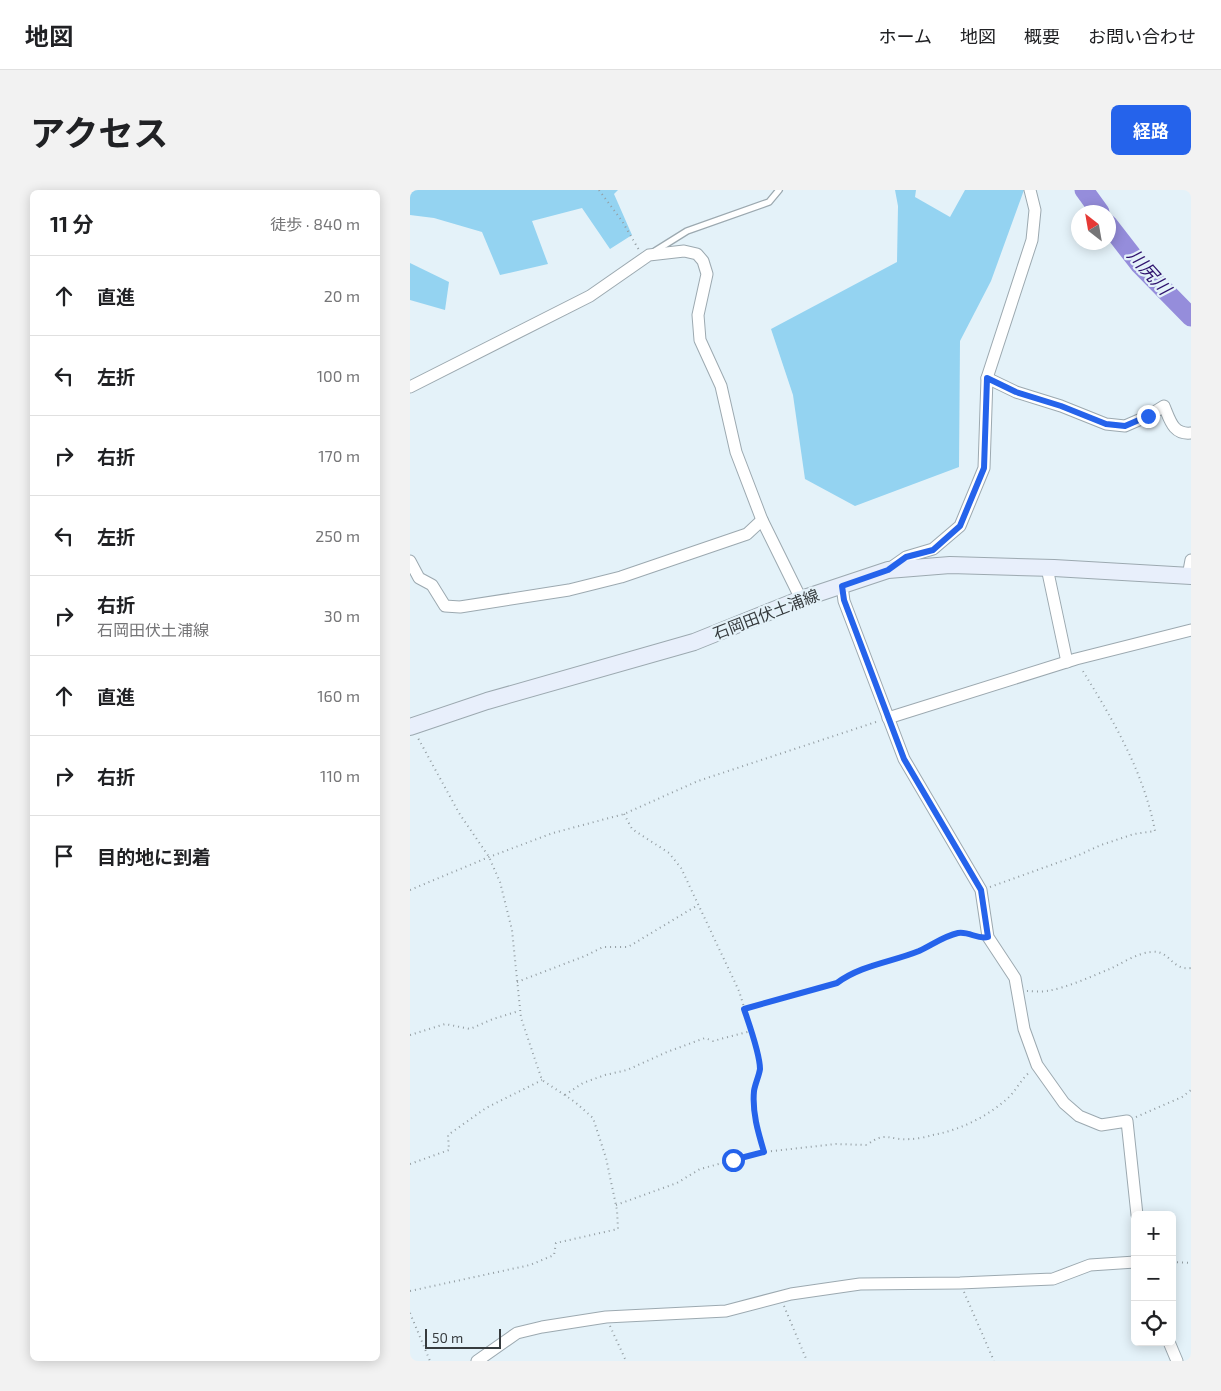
<!DOCTYPE html>
<html lang="ja">
<head>
<meta charset="utf-8">
<style>
  :root { --surface:#fff; --page:#f2f2f2; --text:#202124; --muted:#757577; --line:#e0e0e0; --accent:#2563eb }
  body { margin:0; font-family:"Exo 2","Noto Sans JP",sans-serif; background:var(--page); color:var(--text) }
  .controls { position:absolute; right:15px; bottom:15px; display:grid; overflow:hidden; border-radius:8px; box-shadow:0 2px 12px #0003 }
  .controls button { width:45px; height:45px; display:grid; place-items:center; padding:0; border:0; border-bottom:1px solid var(--line); background:var(--surface); color:var(--text); font:25px sans-serif }
  .compass { position:absolute; left:661px; top:15px; width:45px; height:45px; border-radius:50%; background:var(--surface); box-shadow:0 2px 12px #0003; rotate:329deg }
  .scale { position:absolute; left:15px; bottom:12px; width:76px; box-sizing:border-box; padding-left:5px; border:2px solid #363b3e; border-top:0; font-size:14px; line-height:18px; white-space:nowrap; color:#363b3e; -webkit-text-stroke:4px #e4f2f9; paint-order:stroke }
  .stop { position:absolute; width:15px; height:15px; margin:-11px; border:4px solid #2563eb; border-radius:50%; background:#fff }
  .stop.end { background:#2563eb; border-color:#fff; box-shadow:0 1px 5px #0008 }
  .list { margin:0; padding:0; list-style:none }
  h2 { display:flex; justify-content:space-between; align-items:center; height:65px; margin:0; padding:0 20px; font-size:21px }
  h2 small { font-size:16px; font-weight:400; color:var(--muted) }
  .list li { display:grid; grid-template-columns:32px 1fr auto; gap:15px; align-items:center; box-sizing:border-box; height:80px; padding:0 20px; border-top:1px solid var(--line) }
  .list b { display:block; font-size:19px; white-space:nowrap }
  .list p { margin:0; font-size:16px; white-space:nowrap; color:var(--muted) }
  .list em { font-size:16px; font-style:normal; color:var(--muted) }
  .icon { flex:none; width:28px; height:28px; fill:none; stroke:currentColor; stroke-width:2; stroke-linecap:round; stroke-linejoin:round }
  .map { position:relative; flex:none; width:781px; height:1171px; overflow:hidden; border-radius:8px }
  header { display:flex; align-items:center; gap:30px; box-sizing:border-box; height:70px; padding:0 25px; background:var(--surface); border-bottom:1px solid var(--line) }
  header strong { font-size:24px }
  nav { display:flex; gap:28px; margin-inline-start:auto; font-size:18px }
  .intro { display:flex; align-items:center; justify-content:space-between; box-sizing:border-box; height:120px; padding:0 30px }
  h1 { margin:0; font-size:35px }
  .button { padding:12px 22px; border-radius:8px; background:var(--accent); color:#fff; font-size:18px; font-weight:700 }
  main { display:flex; gap:30px; padding:0 30px }
  aside { flex:1; background:var(--surface); border-radius:8px; box-shadow:0 2px 12px #0003 }
  .map>svg:first-child { display:block }
  .green { fill:#94d3f1 }
  .lines { fill:none; stroke-linecap:round; stroke-linejoin:round }
  .river { stroke:#958ddb; stroke-width:19 }
  .service-casing { stroke:#9ca9b0; stroke-width:8 }
  .minor-casing { stroke:#9ca9b0; stroke-width:13 }
  .secondary-casing { stroke:#9ca9b0; stroke-width:18 }
  .path { stroke:#939da2; stroke-width:2; stroke-dasharray:1 4; stroke-linecap:butt }
  .service { stroke:#fff; stroke-width:5.5 }
  .minor { stroke:#fff; stroke-width:11 }
  .secondary { stroke:#e8effb; stroke-width:16 }
  .route { stroke:#2563eb; stroke-width:6 }
  .labels { text-anchor:middle; stroke-width:4.5; stroke-linejoin:round; paint-order:stroke }
  .street-label { font-size:16px; fill:#363b3e; stroke:#e4f2f9 }
  .water-label { font-size:18px; font-style:italic; fill:#2d106c; stroke:#e4f2f9 }
</style>
</head>
<body>
<header>
<strong>地図</strong>
<nav><a>ホーム</a><a>地図</a><a>概要</a><a>お問い合わせ</a></nav>
</header>
<div class="intro"><h1>アクセス</h1><a class="button">経路</a></div>
<main>
<aside>
<h2>11 分<small>徒歩 · 840 m</small></h2>
<ul class="list">
<li><svg class="icon" aria-label="ahead" viewBox="0 0 24 24"><path d="M12 20V5M6 11l6-6 6 6"/></svg><div><b>直進</b></div><em>20 m</em></li>
<li><svg class="icon" aria-label="left" viewBox="0 0 24 24"><path d="M17 20v-9H6M10 6l-5 5 5 5"/></svg><div><b>左折</b></div><em>100 m</em></li>
<li><svg class="icon" aria-label="right" viewBox="0 0 24 24"><path d="M7 20v-9h11M14 6l5 5-5 5"/></svg><div><b>右折</b></div><em>170 m</em></li>
<li><svg class="icon" aria-label="left" viewBox="0 0 24 24"><path d="M17 20v-9H6M10 6l-5 5 5 5"/></svg><div><b>左折</b></div><em>250 m</em></li>
<li><svg class="icon" aria-label="right" viewBox="0 0 24 24"><path d="M7 20v-9h11M14 6l5 5-5 5"/></svg><div><b>右折</b><p>石岡田伏土浦線</p></div><em>30 m</em></li>
<li><svg class="icon" aria-label="ahead" viewBox="0 0 24 24"><path d="M12 20V5M6 11l6-6 6 6"/></svg><div><b>直進</b></div><em>160 m</em></li>
<li><svg class="icon" aria-label="right" viewBox="0 0 24 24"><path d="M7 20v-9h11M14 6l5 5-5 5"/></svg><div><b>右折</b></div><em>110 m</em></li>
<li><svg class="icon" aria-label="arrive" viewBox="0 0 24 24"><path d="M6 21V4h12l-3 4 3 4H6"/></svg><div><b>目的地に到着</b></div></li>
</ul>
</aside>
<div class="map">
<svg width="781" height="1171" viewBox="0 0 781 1171">
  <rect width="100%" height="100%" fill="#e4f2f9"/>
  <g class="green">
    <path d="M0 0H208L204 4 222 45 200 59 172 18 122 31 138 74 90 85 72 42 24 28 0 25Z"/>
    <path d="M485 0H506L505 7 540 27 555 0H614L581 91 550 151 549 277 445 316 395 289 383 205 361 139 487 72 488 16Z"/>
    <path d="M0 73 39 92 35 120 0 110Z"/>
  </g>
  <g class="lines">
    <g class="river">
      <path d="M674 0 690 22"/>
      <path d="M698 34 729 74 781 127"/>
    </g>
    <g class="service-casing">
      <path id="service" d="M245 61 277 41 359 12 369 0"/>
    </g>
    <g class="minor-casing">
      <g id="minor">
        <path d="M577 188 606 202 651 216 696 234 715 236 738 226 754 216C760 230 763 245 781 243"/>
        <path d="M0 197 180 106 239 65 274 61 287 64 293 71 297 84 288 125 290 150 311 196 326 262 352 330 391 409"/>
        <path d="M0 371 9 388 22 395 35 416 50 417 159 400 211 387 337 344 352 330"/>
        <path d="M637 378 657 472"/>
        <path d="M479 379 496 367 523 359 550 336 574 278 577 188 622 50 625 20 620 0"/>
        <path d="M778 386 781 370"/>
        <path d="M432 396 434 411 494 569 571 700 578 747 605 788 614 839 627 875 654 913 669 926 691 935 717 931 727 1025"/>
        <path d="M478 528 666 469 781 440"/>
        <path d="M759 1152 767 1171"/>
        <path d="M67 1171 107 1143 132 1137 196 1127 316 1121 381 1104 450 1094 550 1093 643 1089 680 1075 725 1072"/>
      </g>
    </g>
    <g class="secondary-casing">
      <path id="secondary" d="M0 537 77 511 284 452 391 409 478 380 540 375 644 378 781 386"/>
    </g>
    <g class="path">
      <path d="M189 0 212 31 229 60"/>
      <path d="M214 624 222 639 259 663 271 678 329 801 344 849 350 879 344 899 343 913 348 939 354 962"/>
      <path d="M580 697 669 665 691 655 724 644 745 641C734 582 702 528 671 478"/>
      <path d="M0 700 79 667 143 643 214 624 288 591 469 531"/>
      <path d="M107 792 175 766 193 757H218L288 715"/>
      <path d="M617 801C623 801 630 802 637 801 656 798 683 786 702 778 714 772 728 763 741 762 760 759 761 781 781 778"/>
      <path d="M334 819 427 793 437 785 508 761 546 744 558 742 567 746"/>
      <path d="M0 845 35 834 60 839 83 829 109 821"/>
      <path d="M155 905 173 893 195 885 217 880 257 862 295 848 303 851 341 841"/>
      <path d="M726 927 772 907 781 900"/>
      <path d="M0 974 39 960 38 945 76 918 132 890"/>
      <path d="M206 1015 267 993 290 979 354 962 426 954 457 955C476 940 480 951 500 949 507 949 516 947 523 945 550 940 577 927 598 908 606 901 611 889 620 882"/>
      <path d="M762 1072 781 1073"/>
      <path d="M0 1101 120 1075 144 1065 146 1053 208 1039 207 1020 196 968 183 928 165 912 132 890 111 828 102 740 90 692 79 667 49 623 8 548"/>
      <path d="M554 1102 584 1171"/>
      <path d="M374 1116 397 1171"/>
      <path d="M0 1123 20 1171"/>
      <path d="M200 1136 216 1171"/>
    </g>
    <use href="#service" class="service"/>
    <use href="#minor" class="minor"/>
    <use href="#secondary" class="secondary"/>
  </g>
  <g class="lines">
    <path class="route" d="M323 970 354 962C348 942 342 922 344 901 345 894 349 886 350 879 350 864 339 834 334 819L427 793C451 775 482 772 509 761 522 755 534 746 548 743 559 741 568 750 578 747L571 700 494 569 434 410 432 396 478 380 496 367 523 360 550 336 574 278 577 188 606 202 651 216 696 234 715 236 738 226"/>
  </g>
  <g class="labels">
    <g class="street-label">
      <text transform="translate(356 424) rotate(-21)" y="6">石岡田伏土浦線</text>
    </g>
    <g class="water-label">
      <text transform="translate(739 82) rotate(48)" y="6">川尻川</text>
    </g>
  </g>
</svg>
<div class="controls">
<button>+</button>
<button>−</button>
<button><svg class="icon" aria-label="locate" viewBox="0 0 24 24"><circle cx="12" cy="12" r="6"/><path d="M12 2v4M12 18v4M2 12h4M18 12h4"/></svg></button>
</div>
<svg class="compass" viewBox="-18 -18 36 36"><path d="M0-13l5 13h-10z" fill="#e53935"/><path d="M0 13l5-13h-10z" fill="#757577"/></svg>
<div class="scale">50 m</div>
<div class="stop" style="left:323px;top:970px"></div>
<div class="stop end" style="left:738px;top:226px"></div>
</div>
</main>
</body>
</html>
